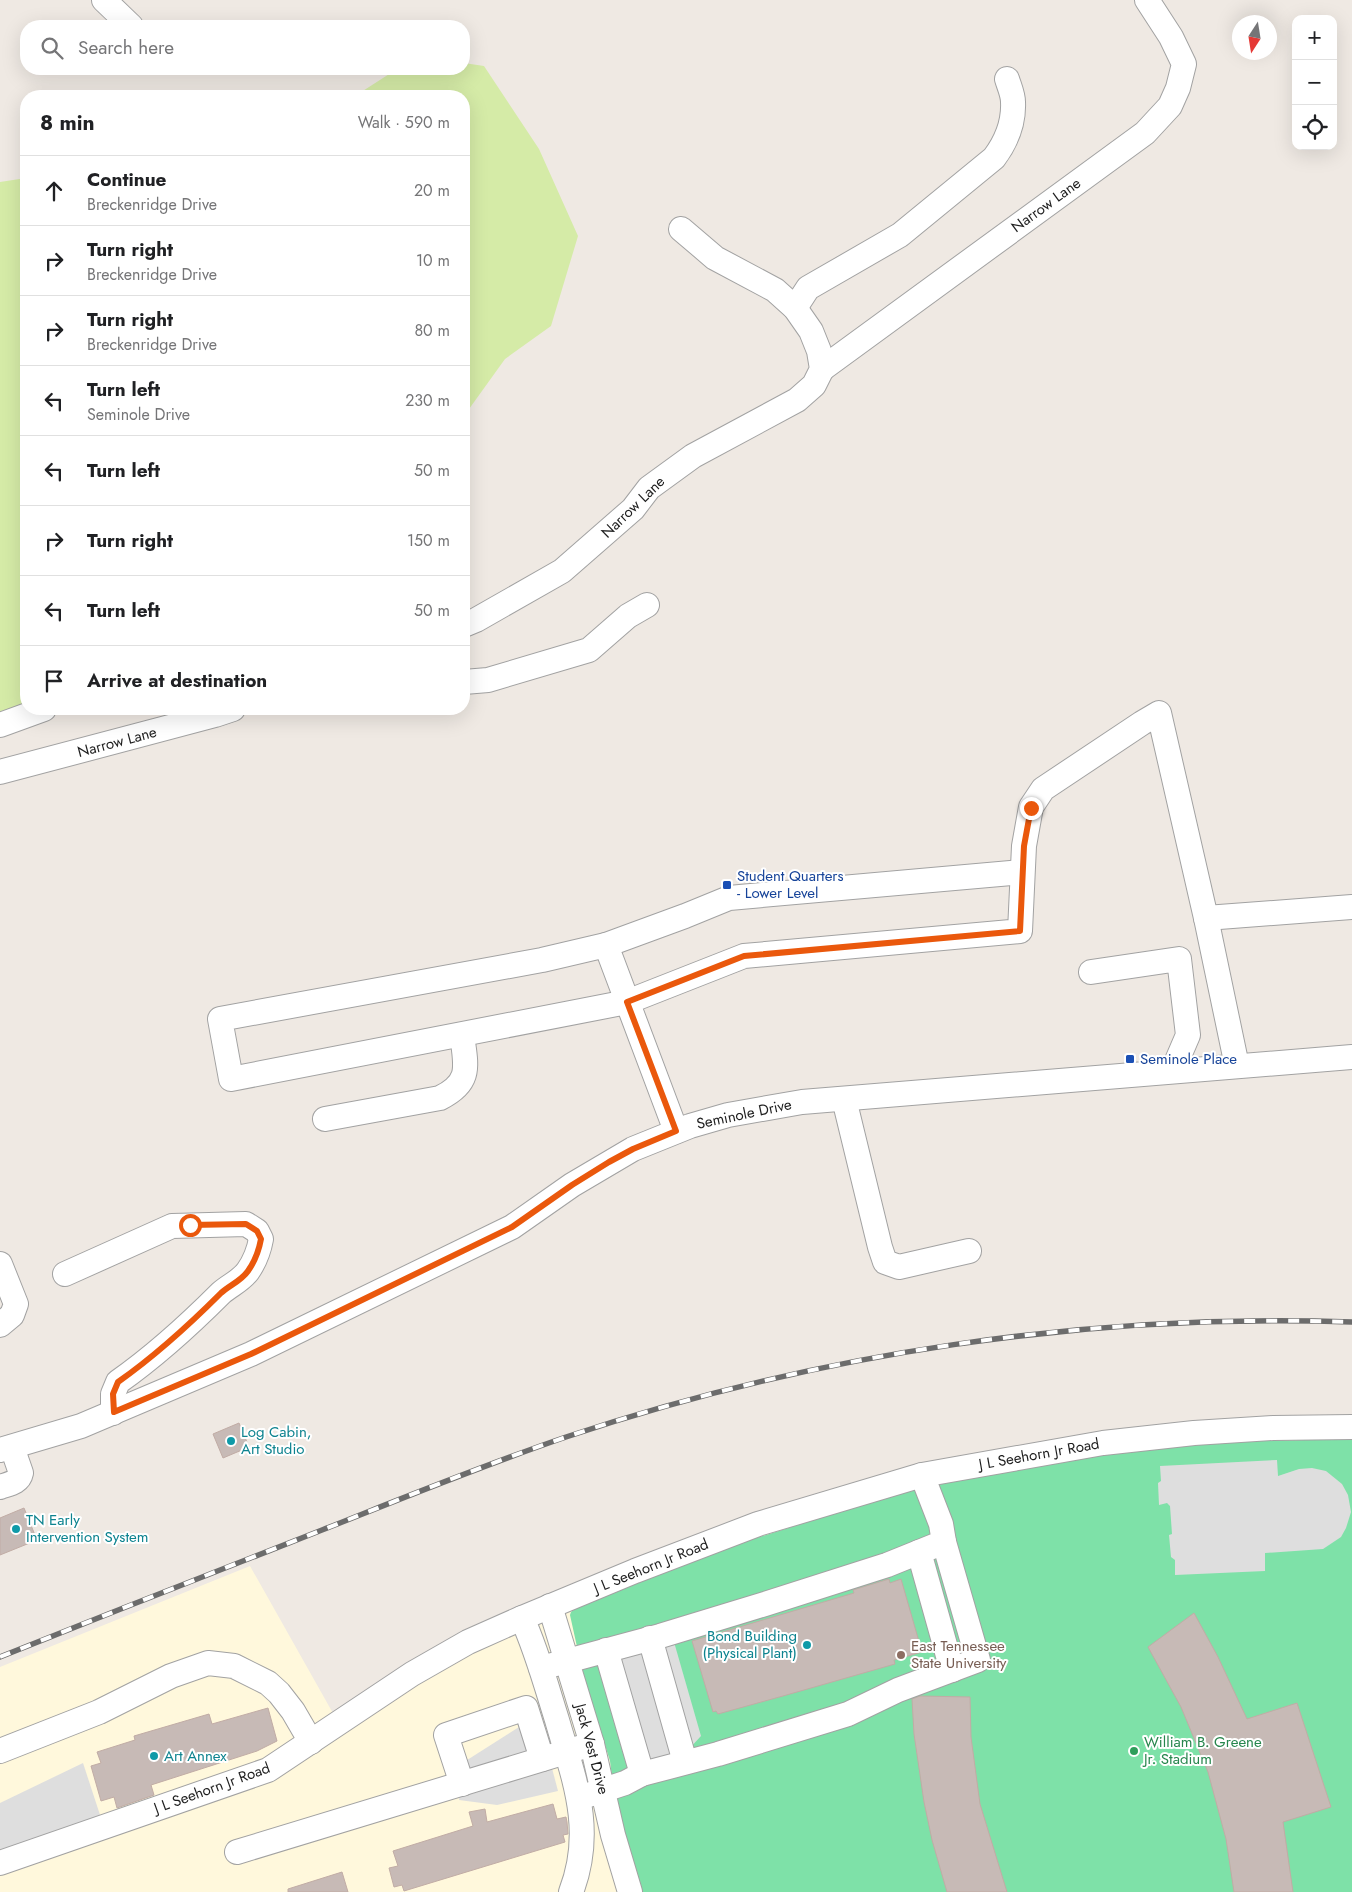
<!DOCTYPE html>
<html lang="en">
<head>
<meta charset="utf-8">
<style>
  :root { --surface:#fff; --page:#f6f6f6; --text:#202124; --muted:#757577; --line:#e0e0e0 }
  body { margin:0; font-family:Jost,sans-serif; background:var(--page); color:var(--text) }
  .controls { position:absolute; right:15px; top:15px; display:grid; overflow:hidden; border-radius:10px; box-shadow:0 5px 20px #0002 }
  .controls button { width:45px; height:45px; display:grid; place-items:center; padding:0; border:0; border-bottom:1px solid var(--line); background:var(--surface); color:var(--text); font:25px sans-serif }
  .compass { position:absolute; left:1232px; top:15px; width:45px; height:45px; border-radius:50%; background:var(--surface); box-shadow:0 5px 20px #0002; rotate:192deg }
  .stop { position:absolute; width:15px; height:15px; margin:-11px; border:4px solid #ea580c; border-radius:50%; background:#fff }
  .stop.end { background:#ea580c; border-color:#fff; box-shadow:0 1px 5px #0008 }
  .list { margin:0; padding:0; list-style:none }
  h2 { display:flex; justify-content:space-between; align-items:center; height:65px; margin:0; padding:0 20px; font-size:21px }
  h2 small { font-size:16px; font-weight:400; color:var(--muted) }
  .list li { display:grid; grid-template-columns:32px 1fr auto; gap:15px; align-items:center; box-sizing:border-box; height:70px; padding:0 20px; border-top:1px solid var(--line) }
  .list b { display:block; font-size:19px; white-space:nowrap }
  .list p { margin:0; font-size:16px; white-space:nowrap; color:var(--muted) }
  .list em { font-size:16px; font-style:normal; color:var(--muted) }
  .icon { flex:none; width:28px; height:28px; fill:none; stroke:currentColor; stroke-width:2; stroke-linecap:round; stroke-linejoin:round }
  .map { position:relative; flex:none; width:1352px; height:1892px; overflow:hidden }
  .search { position:absolute; background:var(--surface); box-shadow:0 5px 20px #0002; left:20px; top:20px; width:450px; height:55px; display:flex; align-items:center; gap:12px; box-sizing:border-box; padding:0 18px; border-radius:20px; color:var(--muted); font-size:19px }
  .panel { position:absolute; background:var(--surface); box-shadow:0 5px 20px #0002; left:20px; top:90px; width:450px; height:625px; border-radius:20px }
  .map>svg:first-child { display:block }
  .education { fill:#fff8dc }
  .grass { fill:#d5eba7 }
  .pitch { fill:#7ee1a8 }
  .parking { fill:#dedede }
  .building { fill:#c7bab6; stroke:#c1aca5 }
  .lines { fill:none; stroke-linecap:round; stroke-linejoin:round }
  .minor-casing { stroke:#a2a2a2; stroke-width:26 }
  .minor { stroke:#fff; stroke-width:24 }
  .rail-casing { stroke:#6c6c6c; stroke-width:5.5 }
  .rail { stroke:#fff; stroke-width:4; stroke-dasharray:11; stroke-linecap:butt }
  .route { stroke:#ea580c; stroke-width:6 }
  .transit-dot { fill:#1a4fb4; stroke:#fff; stroke-width:2 }
  .culture-dot { fill:#0f9aa8; stroke:#fff; stroke-width:2 }
  .education-dot { fill:#8d6e63; stroke:#fff; stroke-width:2 }
  .leisure-dot { fill:#2e9e5b; stroke:#fff; stroke-width:2 }
  .labels { text-anchor:middle; stroke-width:4; stroke-linejoin:round; paint-order:stroke }
  .street-label { font-size:15px; fill:#1e1e1e; stroke:#fff }
  .transit-label { font-size:15px; fill:#164399; stroke:#fff; text-anchor:start }
  .culture-label { font-size:15px; fill:#0d838f; stroke:#fff; text-anchor:start }
  .education-label { font-size:15px; fill:#785e54; stroke:#fff; text-anchor:start }
  .leisure-label { font-size:15px; fill:#27864d; stroke:#fff; text-anchor:start }
</style>
</head>
<body>
<div class="map">
<svg width="1352" height="1892" viewBox="0 0 1352 1892">
  <rect width="100%" height="100%" fill="#efe9e3"/>
  <path class="education" d="M1345 1435 1352 1892H0V1667L250 1566 343 1731 468 1642 760 1534 947 1483 997 1472 1161 1447Z"/>
  <g class="grass">
    <path d="M464 63 484 66 539 149 578 236 551 326 505 359 464 416V96H355L397 69H464Z"/>
    <path d="M26 178V709L0 721V182Z"/>
  </g>
  <path class="pitch" d="M1352 1439V1892H637L619 1834 610 1761 583 1674 570 1615 571 1612 576 1608 718 1550 887 1497 997 1471 1105 1453 1161 1448 1252 1441Z"/>
  <g class="parking">
    <path d="M1277 1460 1278 1476 1299 1469 1312 1468 1326 1471 1342 1484 1348 1495 1351 1512 1346 1528 1341 1537 1323 1549 1265 1553V1571L1175 1575V1560L1171 1557 1169 1535 1172 1534 1170 1506 1167 1503 1159 1505 1158 1483 1161 1481 1160 1466Z"/>
    <path d="M674 1642 701 1736 689 1749 631 1768 600 1663Z"/>
    <path d="M538 1715 558 1791 497 1805 459 1800 464 1762Z"/>
    <path d="M83 1763 102 1821 0 1853V1803Z"/>
  </g>
  <g class="building">
    <path d="M239 1423 249 1447 223 1458 213 1434Z"/>
    <path d="M24 1508 37 1540 0 1555V1518Z"/>
    <path d="M889 1579 890 1583 901 1579 922 1652 894 1660 895 1664 783 1696 718 1714 716 1711 713 1712 692 1641 854 1593 853 1590Z"/>
    <path d="M1194 1613 1218 1657 1247 1719 1297 1703 1331 1807 1283 1822 1293 1892H1234L1226 1839 1208 1772 1181 1707 1148 1647Z"/>
    <path d="M920 1696 970 1697 971 1737 980 1804 1007 1892H947L932 1840 924 1802 914 1734 912 1699Z"/>
    <path d="M268 1708 277 1741 257 1751 151 1785 154 1795 117 1808 114 1797 101 1801 91 1766 101 1763 97 1752 135 1740 134 1736 209 1714 212 1724Z"/>
    <path d="M553 1804 557 1819 566 1817 567 1822 568 1834 563 1835 565 1842 404 1891 402 1885 394 1887 389 1868 398 1866 393 1851 473 1826 469 1812 485 1809 487 1822Z"/>
    <path d="M342 1872 348 1892H288V1889Z"/>
  </g>
  <g class="lines">
    <g class="minor-casing">
      <g id="minor">
        <path d="M104 0 131 26"/>
        <path d="M795 308 808 288 900 235 994 158C1006 142 1014 122 1013 102 1013 94 1009 86 1007 79"/>
        <path d="M822 369 1145 133 1170 106 1178 88 1184 64 1171 37 1147 0"/>
        <path d="M464 625 476 620 562 571 633 509 649 488 693 456 797 400 814 385 822 369 819 351 811 331 795 308 775 290 715 258 681 229"/>
        <path d="M464 682 488 680 589 650 628 616 647 605"/>
        <path d="M0 725 44 709"/>
        <path d="M0 772 215 715 233 709"/>
        <path d="M1206 918 1352 907"/>
        <path d="M606 945 542 960 220 1019 231 1079 627 1002 744 956 1020 931 1024 846 1031 807 1043 789 1142 723 1159 713 1206 918 1237 1066"/>
        <path d="M1091 972 1179 959 1188 1035 1173 1070"/>
        <path d="M844 1099 880 1247 885 1262 899 1267 969 1251"/>
        <path d="M325 1119 440 1098C472 1082 466 1066 462 1035"/>
        <path d="M676 1131 606 945 685 916 729 898 1022 872"/>
        <path d="M0 1264 16 1304 12 1315 0 1325"/>
        <path d="M65 1274 172 1226 246 1224 257 1231 261 1239C259 1250 255 1261 248 1271 241 1281 230 1285 221 1293 189 1325 155 1356 118 1382L113 1394V1413"/>
        <path d="M0 1450 81 1426 251 1354 512 1227 572 1185 633 1149 690 1126 728 1115 802 1102 1352 1057"/>
        <path d="M0 1487C8 1484 19 1483 21 1473L12 1447"/>
        <path d="M919 1552 952 1670"/>
        <path d="M550 1606 592 1744 613 1835 630 1892"/>
        <path d="M522 1618C537 1651 546 1685 557 1720 574 1779 595 1830 571 1892"/>
        <path d="M650 1638 685 1762"/>
        <path d="M606 1650 642 1774"/>
        <path d="M541 1668 660 1636 765 1604 887 1565 944 1542 941 1524 922 1475"/>
        <path d="M0 1751 99 1712 171 1676 208 1663 234 1666 268 1683 279 1693 293 1711 311 1742"/>
        <path d="M462 1784 446 1735 526 1708 542 1759"/>
        <path d="M579 1798 625 1783 642 1774 718 1754 848 1714 898 1690 978 1660 944 1542"/>
        <path d="M237 1852 592 1744"/>
        <path d="M0 1863 268 1770 412 1674 468 1642 522 1618 635 1571 758 1524 922 1475 1103 1443 1194 1433 1273 1428 1352 1427"/>
      </g>
    </g>
    <use href="#minor" class="minor"/>
    <g class="rail-casing">
      <path id="rail" d="M0 1657C107 1614 215 1572 322 1530 403 1498 484 1465 566 1437 817 1353 1087 1313 1352 1322"/>
    </g>
    <use href="#rail" class="rail"/>
  </g>
  <g class="lines">
    <path class="route" d="M190 1225 246 1224 257 1231 261 1239C259 1250 255 1261 248 1271 241 1281 230 1285 221 1293 189 1325 155 1356 118 1382L113 1394 114 1412 251 1354 512 1227 572 1185 609 1162 633 1149 676 1131 627 1002 744 956 1020 931 1024 846 1031 808"/>
  </g>
  <g class="transit-dot">
    <rect x="722" y="880" width="10" height="10" rx="2.5"/>
    <rect x="1125" y="1054" width="10" height="10" rx="2.5"/>
  </g>
  <g class="culture-dot">
    <circle cx="231" cy="1441" r="5"/>
    <circle cx="16" cy="1529" r="5"/>
    <circle cx="807" cy="1645" r="5"/>
    <circle cx="154" cy="1756" r="5"/>
  </g>
  <circle class="education-dot" cx="901" cy="1655" r="5"/>
  <circle class="leisure-dot" cx="1134" cy="1751" r="5"/>
  <g class="labels">
    <g class="street-label">
      <text transform="translate(1046 205) rotate(-36)" y="5">Narrow Lane</text>
      <text transform="translate(633 507) rotate(-44)" y="5">Narrow Lane</text>
      <text transform="translate(117 742) rotate(-15)" y="5">Narrow Lane</text>
      <text transform="translate(744 1114) rotate(-12)" y="5">Seminole Drive</text>
      <text transform="translate(1039 1454) rotate(-10)" y="5">J L Seehorn Jr Road</text>
      <text transform="translate(651 1566) rotate(-22)" y="5">J L Seehorn Jr Road</text>
      <text transform="translate(592 1749) rotate(75)" y="5">Jack Vest Drive</text>
      <text transform="translate(212 1788) rotate(-20)" y="5">J L Seehorn Jr Road</text>
    </g>
    <g class="transit-label">
      <text x="737" y="881">Student Quarters<tspan x="737" dy="17">- Lower Level</tspan></text>
      <text x="1140" y="1064">Seminole Place</text>
    </g>
    <g class="culture-label">
      <text x="241" y="1437">Log Cabin,<tspan x="241" dy="17">Art Studio</tspan></text>
      <text x="26" y="1525">TN Early<tspan x="26" dy="17">Intervention System</tspan></text>
      <text x="797" y="1641" text-anchor="end">Bond Building<tspan x="797" dy="17">(Physical Plant)</tspan></text>
      <text x="164" y="1761">Art Annex</text>
    </g>
    <g class="education-label">
      <text x="911" y="1651">East Tennessee<tspan x="911" dy="17">State University</tspan></text>
    </g>
    <g class="leisure-label">
      <text x="1144" y="1747">William B. Greene<tspan x="1144" dy="17">Jr. Stadium</tspan></text>
    </g>
  </g>
</svg>
<div class="controls">
<button>+</button>
<button>−</button>
<button><svg class="icon" aria-label="locate" viewBox="0 0 24 24"><circle cx="12" cy="12" r="6"/><path d="M12 2v4M12 18v4M2 12h4M18 12h4"/></svg></button>
</div>
<svg class="compass" viewBox="-18 -18 36 36"><path d="M0-13l5 13h-10z" fill="#e53935"/><path d="M0 13l5-13h-10z" fill="#757577"/></svg>
<div class="stop" style="left:190px;top:1225px"></div>
<div class="stop end" style="left:1031px;top:808px"></div>
<div class="search"><svg class="icon" aria-label="search" viewBox="0 0 24 24"><circle cx="10" cy="10" r="6"/><path d="M15 15l6 6"/></svg>Search here</div>
<section class="panel">
<h2>8 min<small>Walk · 590 m</small></h2>
<ul class="list">
<li><svg class="icon" aria-label="ahead" viewBox="0 0 24 24"><path d="M12 20V5M6 11l6-6 6 6"/></svg><div><b>Continue</b><p>Breckenridge Drive</p></div><em>20 m</em></li>
<li><svg class="icon" aria-label="right" viewBox="0 0 24 24"><path d="M7 20v-9h11M14 6l5 5-5 5"/></svg><div><b>Turn right</b><p>Breckenridge Drive</p></div><em>10 m</em></li>
<li><svg class="icon" aria-label="right" viewBox="0 0 24 24"><path d="M7 20v-9h11M14 6l5 5-5 5"/></svg><div><b>Turn right</b><p>Breckenridge Drive</p></div><em>80 m</em></li>
<li><svg class="icon" aria-label="left" viewBox="0 0 24 24"><path d="M17 20v-9H6M10 6l-5 5 5 5"/></svg><div><b>Turn left</b><p>Seminole Drive</p></div><em>230 m</em></li>
<li><svg class="icon" aria-label="left" viewBox="0 0 24 24"><path d="M17 20v-9H6M10 6l-5 5 5 5"/></svg><div><b>Turn left</b></div><em>50 m</em></li>
<li><svg class="icon" aria-label="right" viewBox="0 0 24 24"><path d="M7 20v-9h11M14 6l5 5-5 5"/></svg><div><b>Turn right</b></div><em>150 m</em></li>
<li><svg class="icon" aria-label="left" viewBox="0 0 24 24"><path d="M17 20v-9H6M10 6l-5 5 5 5"/></svg><div><b>Turn left</b></div><em>50 m</em></li>
<li><svg class="icon" aria-label="arrive" viewBox="0 0 24 24"><path d="M6 21V4h12l-3 4 3 4H6"/></svg><div><b>Arrive at destination</b></div></li>
</ul>
</section>
</div>
</body>
</html>
